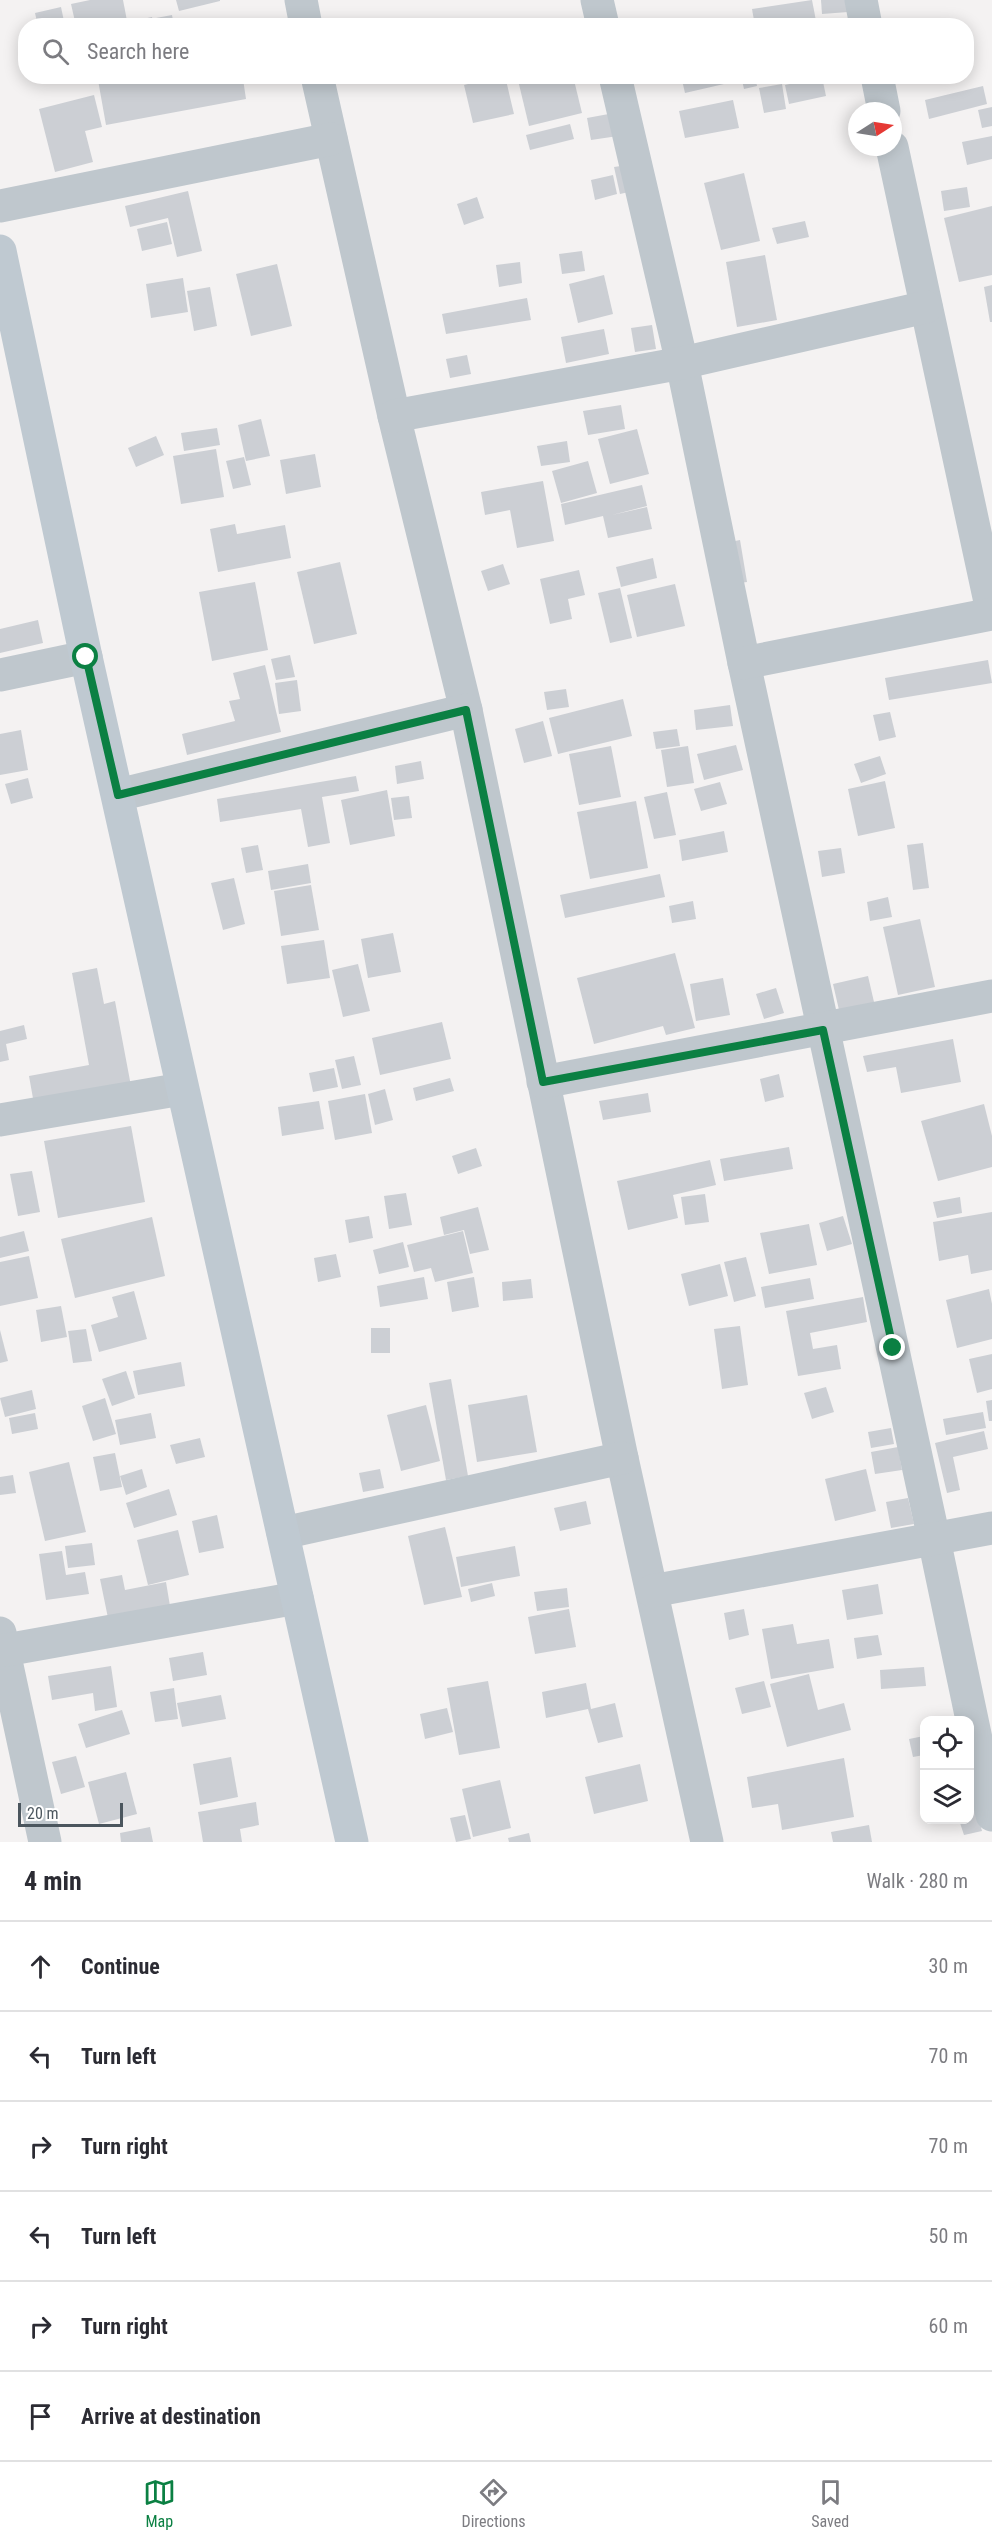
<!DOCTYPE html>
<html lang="en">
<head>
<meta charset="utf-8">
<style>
  :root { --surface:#fff; --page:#f2f2f3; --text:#2b2b33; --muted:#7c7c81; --line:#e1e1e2; --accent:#0b8043 }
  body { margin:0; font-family:"Roboto Condensed",sans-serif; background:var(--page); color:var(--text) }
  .controls { position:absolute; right:18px; bottom:18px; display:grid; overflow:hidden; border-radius:12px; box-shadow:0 3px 15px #0003 }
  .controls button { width:54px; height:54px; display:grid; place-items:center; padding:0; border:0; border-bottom:2px solid var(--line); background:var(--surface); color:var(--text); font:30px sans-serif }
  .compass { position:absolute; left:848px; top:102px; width:54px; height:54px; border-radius:50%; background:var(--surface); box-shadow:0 3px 15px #0003; rotate:78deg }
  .scale { position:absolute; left:18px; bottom:15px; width:105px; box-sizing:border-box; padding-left:6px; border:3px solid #4b565e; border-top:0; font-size:16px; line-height:21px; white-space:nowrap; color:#4b565e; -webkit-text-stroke:4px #fff; paint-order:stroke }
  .stop { position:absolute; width:18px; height:18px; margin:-14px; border:4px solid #0b8043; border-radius:50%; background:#fff }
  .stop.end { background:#0b8043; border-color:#fff; box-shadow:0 2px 6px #0008 }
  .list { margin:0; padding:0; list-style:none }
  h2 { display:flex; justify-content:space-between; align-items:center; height:78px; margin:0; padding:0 24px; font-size:26px }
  h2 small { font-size:20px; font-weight:400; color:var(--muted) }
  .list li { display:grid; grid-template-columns:39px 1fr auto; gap:18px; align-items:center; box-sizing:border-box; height:90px; padding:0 24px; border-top:2px solid var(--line) }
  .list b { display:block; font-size:22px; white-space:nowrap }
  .list em { font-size:20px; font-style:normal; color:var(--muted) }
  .icon { flex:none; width:33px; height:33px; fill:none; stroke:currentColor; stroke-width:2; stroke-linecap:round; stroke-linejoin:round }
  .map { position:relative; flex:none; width:992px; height:1842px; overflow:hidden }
  .search { position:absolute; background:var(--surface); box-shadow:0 3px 15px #0003; left:18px; right:18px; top:18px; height:66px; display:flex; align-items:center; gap:15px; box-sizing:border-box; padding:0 21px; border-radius:24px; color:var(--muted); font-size:22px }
  .sheet { height:618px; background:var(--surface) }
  nav { display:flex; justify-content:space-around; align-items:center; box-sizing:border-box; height:84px; border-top:2px solid var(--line); background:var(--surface); font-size:16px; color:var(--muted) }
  nav a { display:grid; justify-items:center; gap:3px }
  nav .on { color:var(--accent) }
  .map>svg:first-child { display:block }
  .building { fill:#cccfd4 }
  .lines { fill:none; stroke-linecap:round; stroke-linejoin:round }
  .street { stroke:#bfc7cd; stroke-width:33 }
  .secondary { stroke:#bfc9d1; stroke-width:33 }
  .route { stroke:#0b8043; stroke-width:8 }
</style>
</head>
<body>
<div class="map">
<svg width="992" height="1842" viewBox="0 0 992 1842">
  <rect width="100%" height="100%" fill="#f4f2f2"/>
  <g class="building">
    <path d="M90 0H123L128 26H76L71 4Z"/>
    <path d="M176 0H220V1L179 11Z"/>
    <path d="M812 0 817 26H755L752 9Z"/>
    <path d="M821 0H847L848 12 822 14Z"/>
    <path d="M61 7 65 26H38L35 13Z"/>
    <path d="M172 15 174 26H157L156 18Z"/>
    <path d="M152 17 154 26H133V21Z"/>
    <path d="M723 20 724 26H701V25Z"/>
    <path d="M119 76H252V78L243 79 246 99 106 125 98 80Z"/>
    <path d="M488 76H505L514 114 473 123 464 85 488 79Z"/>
    <path d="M517 76H573L582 113 529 126Z"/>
    <path d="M681 76H736L737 81 685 93Z"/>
    <path d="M741 76H755L757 86 744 89Z"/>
    <path d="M822 77 826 96 789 104 785 85Z"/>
    <path d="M782 84 786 109 764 113 759 88Z"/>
    <path d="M983 86 987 104 929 119 925 100Z"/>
    <path d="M94 95 102 127 85 131 93 162 55 172 39 109Z"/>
    <path d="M733 100 739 128 685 138 679 111Z"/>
    <path d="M992 107V126L982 128 978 110Z"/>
    <path d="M614 113 618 136 591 140 587 118Z"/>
    <path d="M570 124 574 139 530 150 526 135Z"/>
    <path d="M992 136V159L967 165 962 142Z"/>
    <path d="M634 164 638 190 620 194 614 167Z"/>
    <path d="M744 173 760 241 721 250 704 183Z"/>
    <path d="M613 175 617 194 595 200 591 180Z"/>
    <path d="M967 187 970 207 944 211 941 191Z"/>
    <path d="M188 191 202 251 177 257 168 218 130 227 125 206Z"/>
    <path d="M477 197 484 218 464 225 457 204Z"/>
    <path d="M992 206V275L959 282 944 218Z"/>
    <path d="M805 221 809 237 777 244 772 228Z"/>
    <path d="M167 222 172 244 142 251 137 229Z"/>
    <path d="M582 251 585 271 562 274 559 254Z"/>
    <path d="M765 255 777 320 737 327 726 262Z"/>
    <path d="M520 262 522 283 499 287 496 265Z"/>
    <path d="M277 264 292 326 251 336 236 274Z"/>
    <path d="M604 275 613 314 578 323 569 284Z"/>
    <path d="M183 278 188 312 151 318 146 284Z"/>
    <path d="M992 285V322H990L984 287Z"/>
    <path d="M210 287 217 326 194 331 187 291Z"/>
    <path d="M527 298 531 320 446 334 442 314Z"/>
    <path d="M652 325 656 349 635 352 631 328Z"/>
    <path d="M604 329 609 354 566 363 561 337Z"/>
    <path d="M467 355 471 374 450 378 446 359Z"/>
    <path d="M621 405 625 429 588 435 583 411Z"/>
    <path d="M261 419 270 456 246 461 238 425Z"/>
    <path d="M217 428 220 445 184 451 181 433Z"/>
    <path d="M637 429 649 474 610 484 598 439Z"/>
    <path d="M156 436 164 455 136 467 128 448Z"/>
    <path d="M567 441 570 462 541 466 537 446Z"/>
    <path d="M216 449 224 497 181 504 173 456Z"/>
    <path d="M315 454 321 487 286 494 280 460Z"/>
    <path d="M244 457 251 485 233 489 226 461Z"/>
    <path d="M588 461 597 493 561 503 552 471Z"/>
    <path d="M543 481 554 541 517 548 510 510 485 515 481 492Z"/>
    <path d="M642 485 647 506 612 515 647 507 652 529 608 538 603 516 565 525 561 504Z"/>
    <path d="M235 524 237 534 285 525 291 558 218 572 210 529Z"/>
    <path d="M740 540 747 582 732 584 725 543Z"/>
    <path d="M653 558 657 578 621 587 616 567Z"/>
    <path d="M340 562 357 634 314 644 297 572Z"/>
    <path d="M503 564 510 584 488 591 481 571Z"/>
    <path d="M579 570 585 595 568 599 572 619 550 624 540 579Z"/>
    <path d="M255 582 268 650 212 661 199 592Z"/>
    <path d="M675 584 685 626 637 637 627 595Z"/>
    <path d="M620 588 632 638 610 643 598 593Z"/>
    <path d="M38 620 43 643 0 653V629Z"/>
    <path d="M290 655 295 677 276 680 271 659Z"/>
    <path d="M988 660 992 683 889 700 885 678Z"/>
    <path d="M265 665 281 732 187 755 182 734 235 721 229 701 240 699 233 673Z"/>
    <path d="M297 680 301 711 279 714 275 683Z"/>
    <path d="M566 689 569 707 547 710 544 692Z"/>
    <path d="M623 699 632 736 558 754 549 718Z"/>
    <path d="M730 705 733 726 696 730 694 710Z"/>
    <path d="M890 712 896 737 879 741 873 715Z"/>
    <path d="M543 721 552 756 524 763 515 729Z"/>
    <path d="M677 729 680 746 656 749 653 732Z"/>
    <path d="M21 730 28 770 0 775V734Z"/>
    <path d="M736 745 743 770 704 780 697 754Z"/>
    <path d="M611 746 621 797 579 805 569 754Z"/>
    <path d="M688 746 694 783 667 787 661 750Z"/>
    <path d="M880 756 886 774 861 783 854 764Z"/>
    <path d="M421 761 424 779 397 784 395 766Z"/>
    <path d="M356 776 359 791 322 797 330 843 308 847 301 809 220 822 217 799Z"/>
    <path d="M28 778 33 798 11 804 5 784Z"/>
    <path d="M885 781 895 828 858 836 848 789Z"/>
    <path d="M720 782 727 804 701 811 694 789Z"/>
    <path d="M387 790 395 836 350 845 341 800Z"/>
    <path d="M667 792 676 835 654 839 644 797Z"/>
    <path d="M409 796 412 818 394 820 391 798Z"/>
    <path d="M636 801 648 868 590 879 577 812Z"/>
    <path d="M724 831 728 852 682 861 679 840Z"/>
    <path d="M923 843 929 888 913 890 907 845Z"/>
    <path d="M258 845 263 870 246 873 241 848Z"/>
    <path d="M841 848 845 873 822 877 818 851Z"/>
    <path d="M308 864 311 883 271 890 268 871Z"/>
    <path d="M660 874 665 897 565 918 560 895Z"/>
    <path d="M234 878 245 924 223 930 211 883Z"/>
    <path d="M311 885 319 930 281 936 274 891Z"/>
    <path d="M888 897 892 917 870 921 867 902Z"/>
    <path d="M693 901 696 919 672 923 669 906Z"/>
    <path d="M920 919 935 987 898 995 883 927Z"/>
    <path d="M393 933 401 972 368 978 361 939Z"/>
    <path d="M324 940 330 978 287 984 281 946Z"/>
    <path d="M675 953 695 1028 666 1035 663 1026 594 1044 577 978Z"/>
    <path d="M358 964 370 1011 343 1017 332 970Z"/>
    <path d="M97 968 104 1004 115 1001 131 1086 34 1104 29 1076 89 1065 72 973Z"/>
    <path d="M868 976 877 1015 842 1023 833 984Z"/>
    <path d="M723 978 730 1015 696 1021 690 984Z"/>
    <path d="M776 988 784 1013 764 1019 756 994Z"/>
    <path d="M442 1022 451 1059 380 1075 372 1038Z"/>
    <path d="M24 1025 27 1039 6 1044 9 1060 0 1062V1031Z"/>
    <path d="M953 1039 961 1082 901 1093 896 1067 867 1072 863 1056Z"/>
    <path d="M354 1056 361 1085 342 1089 335 1060Z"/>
    <path d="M334 1068 338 1087 313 1092 309 1073Z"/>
    <path d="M779 1074 784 1097 765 1102 760 1079Z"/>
    <path d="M450 1078 454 1091 416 1101 413 1088Z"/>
    <path d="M385 1089 393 1120 375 1125 368 1094Z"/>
    <path d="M648 1093 651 1112 603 1120 599 1101Z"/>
    <path d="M365 1094 372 1133 335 1140 328 1101Z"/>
    <path d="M319 1101 324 1129 282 1136 278 1107Z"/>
    <path d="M984 1104 992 1136V1167L938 1181 921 1121Z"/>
    <path d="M131 1126 145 1202 58 1218 44 1141Z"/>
    <path d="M789 1147 793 1169 724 1181 720 1159Z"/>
    <path d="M476 1148 482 1166 458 1174 452 1156Z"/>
    <path d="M710 1160 716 1185 673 1195 678 1218 628 1230 617 1181Z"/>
    <path d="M32 1171 40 1212 18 1216 10 1174Z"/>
    <path d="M406 1193 412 1225 389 1229 384 1196Z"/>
    <path d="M705 1194 709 1222 685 1225 681 1197Z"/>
    <path d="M960 1197 962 1213 937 1218 933 1202Z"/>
    <path d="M478 1207 489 1250 470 1254 464 1230 444 1235 440 1217Z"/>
    <path d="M992 1212V1270L971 1274 968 1255 939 1261 933 1222Z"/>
    <path d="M369 1216 373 1238 349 1243 345 1220Z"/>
    <path d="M843 1216 852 1244 827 1251 819 1223Z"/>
    <path d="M152 1217 165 1276 75 1298 61 1239Z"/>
    <path d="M809 1224 817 1265 769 1274 760 1233Z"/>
    <path d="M24 1231 29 1251 0 1258V1237Z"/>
    <path d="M463 1231 473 1273 435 1282 431 1268 414 1272 407 1245Z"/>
    <path d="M403 1242 409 1267 379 1274 373 1250Z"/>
    <path d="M336 1254 341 1277 318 1282 314 1258Z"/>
    <path d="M29 1256 38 1298 0 1306V1262Z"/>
    <path d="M746 1257 756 1296 734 1302 724 1262Z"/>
    <path d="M720 1264 728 1296 689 1306 681 1274Z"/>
    <path d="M424 1277 428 1299 380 1307 377 1286Z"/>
    <path d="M474 1277 479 1307 452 1312 447 1282Z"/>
    <path d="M810 1278 814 1299 765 1308 761 1287Z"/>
    <path d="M531 1279 533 1298 503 1301 502 1282Z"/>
    <path d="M989 1289 992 1304V1339L957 1348 946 1300Z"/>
    <path d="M134 1291 147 1339 99 1352 91 1325 118 1317 112 1297Z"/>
    <path d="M863 1297 867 1322 810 1333 813 1349 837 1345 841 1369 798 1376 786 1311Z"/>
    <path d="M61 1306 67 1337 41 1342 36 1310Z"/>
    <path d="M740 1326 748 1385 722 1389 714 1329Z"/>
    <rect x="371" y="1328" width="19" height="25"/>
    <path d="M86 1329 92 1361 73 1363 68 1331Z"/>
    <path d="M0 1330 8 1361 0 1363Z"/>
    <path d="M992 1354V1389L977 1393 969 1359Z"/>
    <path d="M181 1362 185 1386 138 1395 133 1371Z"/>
    <path d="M126 1371 135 1398 112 1406 102 1379Z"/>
    <path d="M451 1379 468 1476 446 1480 429 1383Z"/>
    <path d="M826 1387 834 1412 812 1419 804 1393Z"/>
    <path d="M32 1390 36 1409 5 1417 0 1398Z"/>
    <path d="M527 1395 537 1452 477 1462 468 1405Z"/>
    <path d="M105 1398 116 1434 93 1441 82 1406Z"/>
    <path d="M992 1400V1421H989L986 1401Z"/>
    <path d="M426 1405 440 1461 401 1471 387 1415Z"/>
    <path d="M983 1412 986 1428 946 1435 943 1419Z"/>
    <path d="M35 1413 38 1429 12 1434 9 1418Z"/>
    <path d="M151 1413 156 1438 120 1445 115 1420Z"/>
    <path d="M891 1428 894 1444 871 1448 868 1432Z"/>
    <path d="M984 1431 988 1449 953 1457 960 1490 947 1493 935 1443Z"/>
    <path d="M200 1438 205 1457 176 1464 170 1445Z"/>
    <path d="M898 1447 902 1470 875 1474 871 1452Z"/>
    <path d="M115 1453 122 1487 100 1491 93 1457Z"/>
    <path d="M69 1462 86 1532 45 1541 29 1472Z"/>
    <path d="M142 1469 147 1487 126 1495 120 1476Z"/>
    <path d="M380 1469 384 1488 363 1492 359 1473Z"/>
    <path d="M866 1469 876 1511 835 1521 825 1479Z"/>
    <path d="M13 1475 16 1493 0 1495V1477Z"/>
    <path d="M169 1489 177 1515 134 1528 126 1503Z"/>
    <path d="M908 1498 914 1524 891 1528 886 1502Z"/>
    <path d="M586 1501 591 1524 560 1531 554 1508Z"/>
    <path d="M217 1515 224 1548 199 1553 192 1521Z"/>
    <path d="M445 1527 462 1597 424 1605 408 1536Z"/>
    <path d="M178 1530 189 1575 148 1585 137 1540Z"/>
    <path d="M92 1543 95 1565 68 1568 65 1546Z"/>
    <path d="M515 1546 520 1576 461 1587 456 1557Z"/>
    <path d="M62 1551 66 1575 85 1572 89 1594 46 1600 39 1554Z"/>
    <path d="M122 1575 125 1590 166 1582 170 1606 108 1618 100 1579Z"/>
    <path d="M492 1583 495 1596 471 1602 468 1589Z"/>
    <path d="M878 1584 883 1614 847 1620 842 1590Z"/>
    <path d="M567 1588 569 1607 537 1611 534 1592Z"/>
    <path d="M569 1609 576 1647 535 1654 528 1617Z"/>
    <path d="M744 1609 749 1635 729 1640 724 1613Z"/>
    <path d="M793 1624 797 1644 829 1639 834 1668 771 1679 762 1629Z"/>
    <path d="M878 1635 882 1655 857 1659 854 1638Z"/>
    <path d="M203 1652 207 1675 173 1681 169 1658Z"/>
    <path d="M111 1666 117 1707 95 1711 93 1693 52 1700 48 1676Z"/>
    <path d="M924 1667 926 1686 881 1689 880 1670Z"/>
    <path d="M809 1674 818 1710 844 1703 851 1730 787 1747 770 1684Z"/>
    <path d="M488 1681 500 1748 459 1755 447 1688Z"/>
    <path d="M764 1681 771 1707 742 1714 735 1688Z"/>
    <path d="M586 1683 591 1709 615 1703 623 1737 598 1743 588 1709 546 1718 542 1692Z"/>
    <path d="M174 1688 178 1719 155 1722 150 1692Z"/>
    <path d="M221 1695 226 1719 182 1727 177 1703Z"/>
    <path d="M447 1708 453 1732 425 1739 420 1714Z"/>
    <path d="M122 1710 130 1734 86 1748 78 1724Z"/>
    <path d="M924 1736V1755L913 1757 909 1739Z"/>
    <path d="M76 1756 85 1787 61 1794 52 1762Z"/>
    <path d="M231 1757 238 1797 200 1805 193 1764Z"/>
    <path d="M844 1758 854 1817 782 1830 778 1804 752 1808 747 1777Z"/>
    <path d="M640 1764 648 1801 594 1814 585 1777Z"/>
    <path d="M126 1772 137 1814 99 1824 88 1782Z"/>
    <path d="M500 1780 511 1828 473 1837 462 1789Z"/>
    <path d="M974 1801 982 1831 964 1835 959 1820H970V1802Z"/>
    <path d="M256 1802 259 1825 240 1829 242 1842H203L198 1812Z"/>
    <path d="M465 1815 471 1839 456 1842 450 1818Z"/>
    <path d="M869 1825 872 1842H833L831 1832Z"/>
    <path d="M150 1827 153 1842H121L120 1833Z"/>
    <path d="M529 1833 531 1842H509L508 1838Z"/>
  </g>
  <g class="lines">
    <g class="street">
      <path d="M301 0 306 26"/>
      <path d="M597 0 603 26"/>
      <path d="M861 0 866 26"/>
      <path d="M317 76 394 416 466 710 622 1458 707 1842"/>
      <path d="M615 76 682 363 744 663 934 1539 992 1815"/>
      <path d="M877 76 884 111"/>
      <path d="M892 147 992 611"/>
      <path d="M0 206 331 139"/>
      <path d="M394 416 682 363 926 307"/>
      <path d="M744 663 992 614"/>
      <path d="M0 675 86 657"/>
      <path d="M118 795 466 710"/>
      <path d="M543 1082 992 996"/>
      <path d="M0 1120 182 1089"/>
      <path d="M283 1533 622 1458"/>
      <path d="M652 1591 992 1528"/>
      <path d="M0 1633 45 1842"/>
      <path d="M0 1651 297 1598"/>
    </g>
    <path class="secondary" d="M0 251 86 657 352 1842"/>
  </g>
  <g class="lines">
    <path class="route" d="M86 657 118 795 466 710 543 1082 823 1030 893 1348"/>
  </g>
</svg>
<div class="controls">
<button><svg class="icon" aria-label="locate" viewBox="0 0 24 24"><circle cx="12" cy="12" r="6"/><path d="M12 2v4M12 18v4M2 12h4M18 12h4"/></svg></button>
<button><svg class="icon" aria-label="layers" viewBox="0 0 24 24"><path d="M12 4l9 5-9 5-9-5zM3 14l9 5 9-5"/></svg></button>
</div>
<svg class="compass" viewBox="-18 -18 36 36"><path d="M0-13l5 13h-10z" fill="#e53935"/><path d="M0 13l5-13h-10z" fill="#7c7c81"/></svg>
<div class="scale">20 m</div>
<div class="stop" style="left:86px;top:657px"></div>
<div class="stop end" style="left:893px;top:1348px"></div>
<div class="search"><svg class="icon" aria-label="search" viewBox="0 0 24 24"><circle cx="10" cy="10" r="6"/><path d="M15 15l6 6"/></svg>Search here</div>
</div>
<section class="sheet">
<h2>4 min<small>Walk · 280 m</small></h2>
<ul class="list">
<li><svg class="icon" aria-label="ahead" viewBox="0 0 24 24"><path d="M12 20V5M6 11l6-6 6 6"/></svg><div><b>Continue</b></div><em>30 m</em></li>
<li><svg class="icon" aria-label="left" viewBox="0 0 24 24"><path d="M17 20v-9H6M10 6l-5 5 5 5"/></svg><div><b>Turn left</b></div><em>70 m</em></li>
<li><svg class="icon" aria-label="right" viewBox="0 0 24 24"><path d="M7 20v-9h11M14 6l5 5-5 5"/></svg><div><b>Turn right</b></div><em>70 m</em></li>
<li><svg class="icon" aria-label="left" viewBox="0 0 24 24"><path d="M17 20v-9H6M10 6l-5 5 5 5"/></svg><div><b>Turn left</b></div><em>50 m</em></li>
<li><svg class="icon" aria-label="right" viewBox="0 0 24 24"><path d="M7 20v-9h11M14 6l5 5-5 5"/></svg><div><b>Turn right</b></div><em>60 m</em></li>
<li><svg class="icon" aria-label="arrive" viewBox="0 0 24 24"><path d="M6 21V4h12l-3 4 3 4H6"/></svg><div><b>Arrive at destination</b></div></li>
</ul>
</section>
<nav>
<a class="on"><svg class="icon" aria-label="map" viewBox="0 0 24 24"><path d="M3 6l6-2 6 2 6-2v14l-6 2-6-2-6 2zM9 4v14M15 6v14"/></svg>Map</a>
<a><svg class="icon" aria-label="directions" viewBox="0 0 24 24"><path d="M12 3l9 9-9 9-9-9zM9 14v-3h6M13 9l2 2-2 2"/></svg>Directions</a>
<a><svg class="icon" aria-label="saved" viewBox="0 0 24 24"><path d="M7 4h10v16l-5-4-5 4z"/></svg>Saved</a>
</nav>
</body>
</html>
